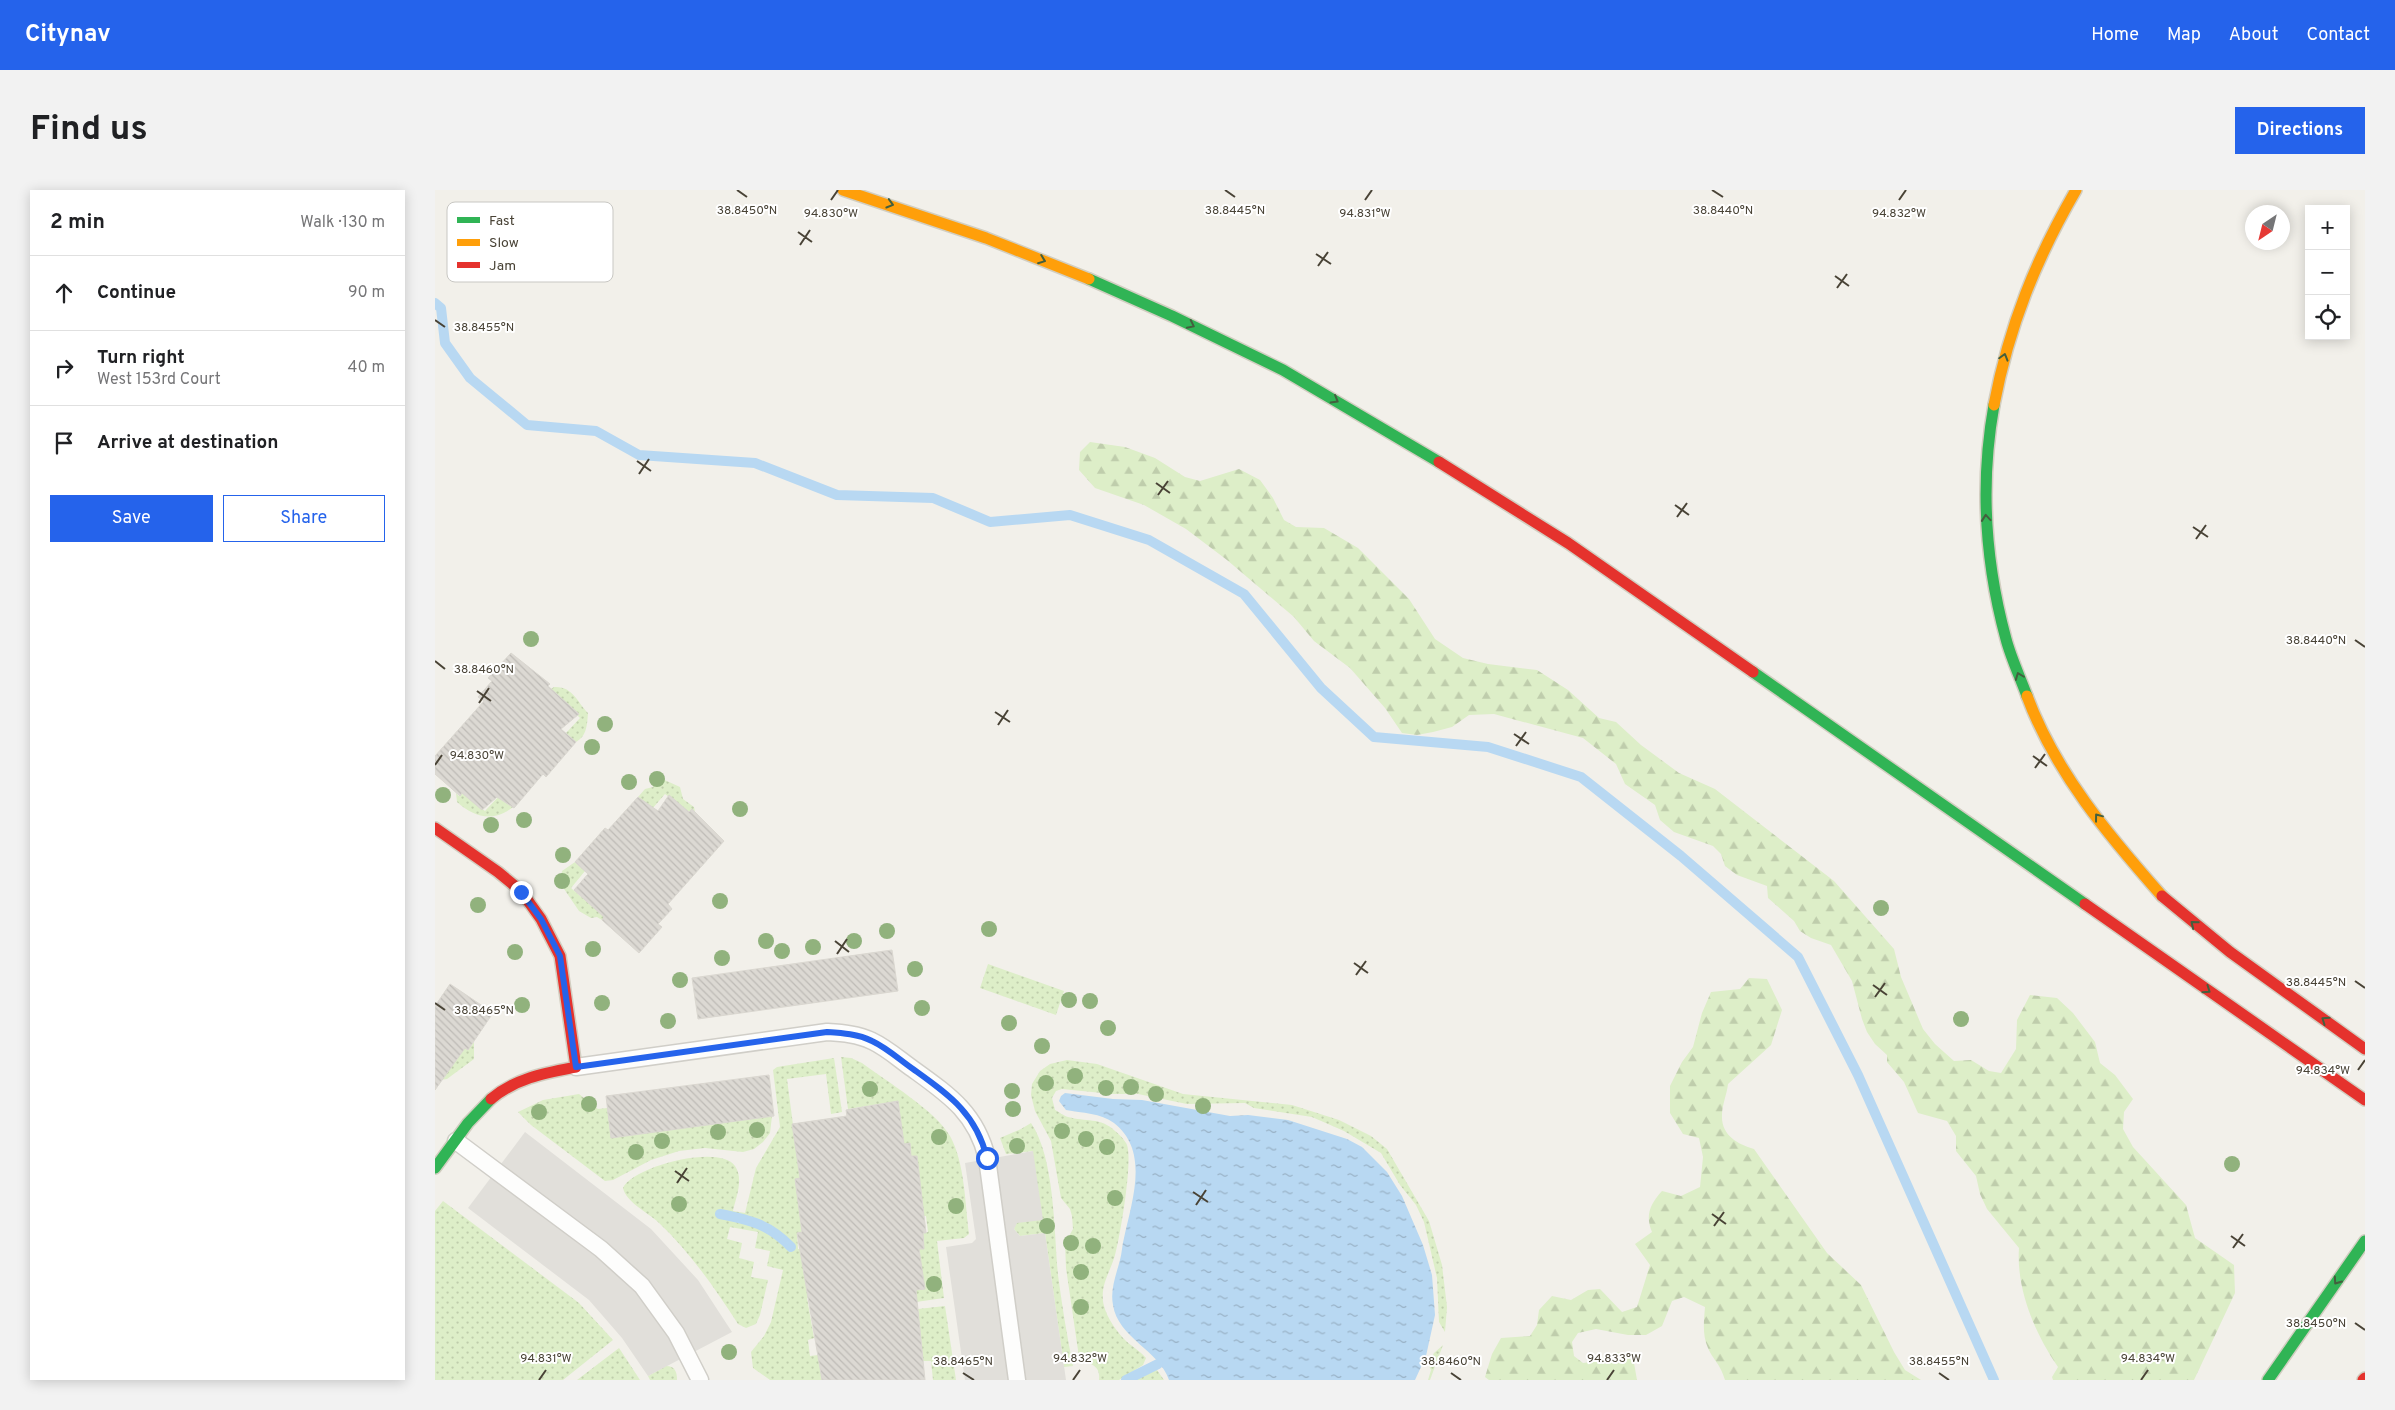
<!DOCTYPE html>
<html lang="en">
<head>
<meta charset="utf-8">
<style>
  :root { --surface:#fff; --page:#f2f2f2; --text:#202124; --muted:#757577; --line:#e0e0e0; --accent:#2563eb }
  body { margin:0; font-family:Overpass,sans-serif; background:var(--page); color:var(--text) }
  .controls { position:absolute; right:15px; top:15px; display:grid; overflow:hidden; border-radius:0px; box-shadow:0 2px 12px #0003 }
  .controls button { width:45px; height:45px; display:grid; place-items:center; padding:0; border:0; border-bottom:1px solid var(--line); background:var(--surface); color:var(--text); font:25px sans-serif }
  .compass { position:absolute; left:1810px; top:15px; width:45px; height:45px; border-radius:50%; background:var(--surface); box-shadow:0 2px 12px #0003; rotate:215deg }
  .stop { position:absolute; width:15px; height:15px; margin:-11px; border:4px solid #2563eb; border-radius:50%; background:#fff }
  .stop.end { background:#2563eb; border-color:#fff; box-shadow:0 1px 5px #0008 }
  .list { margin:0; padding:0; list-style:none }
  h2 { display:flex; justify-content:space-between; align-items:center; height:65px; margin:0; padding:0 20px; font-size:21px }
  h2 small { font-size:16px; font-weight:400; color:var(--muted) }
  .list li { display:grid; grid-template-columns:32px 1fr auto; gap:15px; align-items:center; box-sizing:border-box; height:75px; padding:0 20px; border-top:1px solid var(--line) }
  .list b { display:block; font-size:19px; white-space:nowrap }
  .list p { margin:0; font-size:16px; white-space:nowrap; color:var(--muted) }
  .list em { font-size:16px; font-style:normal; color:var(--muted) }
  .actions { display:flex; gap:10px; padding:15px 20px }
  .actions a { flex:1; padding:11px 0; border:1px solid var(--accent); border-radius:0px; text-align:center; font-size:18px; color:var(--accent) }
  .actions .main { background:var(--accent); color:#fff }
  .icon { flex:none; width:28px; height:28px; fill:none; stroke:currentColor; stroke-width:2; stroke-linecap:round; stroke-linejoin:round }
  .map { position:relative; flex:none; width:1930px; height:1190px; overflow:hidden; border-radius:0px }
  header { display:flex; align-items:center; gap:30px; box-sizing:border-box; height:70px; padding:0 25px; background:var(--accent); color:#fff }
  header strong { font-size:24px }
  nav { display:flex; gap:28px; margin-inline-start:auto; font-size:18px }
  .intro { display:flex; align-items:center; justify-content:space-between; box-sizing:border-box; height:120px; padding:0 30px }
  h1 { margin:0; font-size:35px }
  .button { padding:12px 22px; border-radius:0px; background:var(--accent); color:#fff; font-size:18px; font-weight:700 }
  main { display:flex; gap:30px; padding:0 30px }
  aside { flex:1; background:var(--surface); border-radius:0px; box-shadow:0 2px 12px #0003 }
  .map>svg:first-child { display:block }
  .grass { fill:url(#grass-dots) }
  .forest { fill:url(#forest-firs) }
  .parking { fill:#e1dfda }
  .water { fill:url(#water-ripples) }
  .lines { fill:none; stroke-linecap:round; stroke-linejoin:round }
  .stream { stroke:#b8d8f2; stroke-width:10 }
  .building { fill:url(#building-back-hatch); stroke:#dad7d0 }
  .lane-casing { stroke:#d0cec8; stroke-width:19 }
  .fast-casing { stroke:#d2cec1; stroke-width:14 }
  .slow-casing { stroke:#d2cec1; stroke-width:14 }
  .jam-casing { stroke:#d2cec1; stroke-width:14 }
  .lane { stroke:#fdfdfc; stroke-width:16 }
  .fast { stroke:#30b455; stroke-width:11 }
  .slow { stroke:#ff9f0a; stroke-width:11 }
  .jam { stroke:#e5322d; stroke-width:11 }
  .tree { fill:#91b27d }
  .oneway { stroke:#435f3e }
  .route { stroke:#2563eb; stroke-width:6 }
  .ticks { fill:none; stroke:#494336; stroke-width:2 }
  .key { fill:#fff; stroke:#c8c7c3; stroke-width:1 }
  .key-label { font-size:14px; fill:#494336 }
  .ticks-label { font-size:12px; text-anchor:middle; fill:#494336; stroke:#fff; stroke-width:4; stroke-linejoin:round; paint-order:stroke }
</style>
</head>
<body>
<header>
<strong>Citynav</strong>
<nav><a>Home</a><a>Map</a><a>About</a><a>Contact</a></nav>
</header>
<div class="intro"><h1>Find us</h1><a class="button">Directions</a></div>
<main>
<aside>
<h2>2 min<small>Walk · 130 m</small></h2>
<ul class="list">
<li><svg class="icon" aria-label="ahead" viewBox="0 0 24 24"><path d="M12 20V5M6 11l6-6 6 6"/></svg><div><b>Continue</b></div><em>90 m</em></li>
<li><svg class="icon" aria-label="right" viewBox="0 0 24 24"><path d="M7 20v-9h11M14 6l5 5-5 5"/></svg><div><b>Turn right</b><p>West 153rd Court</p></div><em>40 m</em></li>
<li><svg class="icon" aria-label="arrive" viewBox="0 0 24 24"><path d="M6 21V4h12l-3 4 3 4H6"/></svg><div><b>Arrive at destination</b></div></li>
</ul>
<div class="actions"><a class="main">Save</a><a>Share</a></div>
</aside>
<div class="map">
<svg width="1930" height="1190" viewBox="0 0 1930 1190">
  <defs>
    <pattern id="grass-dots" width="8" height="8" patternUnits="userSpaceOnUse" patternTransform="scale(1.25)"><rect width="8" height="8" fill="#ddeec8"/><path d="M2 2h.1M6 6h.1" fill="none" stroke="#bfcdac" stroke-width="1.8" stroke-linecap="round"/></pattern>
    <pattern id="forest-firs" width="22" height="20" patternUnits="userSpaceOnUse" patternTransform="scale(1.25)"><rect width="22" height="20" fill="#ddeec8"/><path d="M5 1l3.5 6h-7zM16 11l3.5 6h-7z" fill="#bfcdac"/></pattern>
    <pattern id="water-ripples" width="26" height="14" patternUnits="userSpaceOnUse" patternTransform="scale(1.25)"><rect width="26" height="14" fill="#b8d8f2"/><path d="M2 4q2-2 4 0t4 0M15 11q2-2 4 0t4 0" fill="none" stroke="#98b1c5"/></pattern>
    <pattern id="building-back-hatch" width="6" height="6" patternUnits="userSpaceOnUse" patternTransform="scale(1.25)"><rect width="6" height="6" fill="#dcd9d3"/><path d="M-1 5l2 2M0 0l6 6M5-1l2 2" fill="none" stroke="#bebbb6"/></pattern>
  </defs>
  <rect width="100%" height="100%" fill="#f2f0ea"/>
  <g class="grass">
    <path d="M119 497C138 496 142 512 153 523 152 535 152 546 141 552L131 543 145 528 116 499Z"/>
    <path d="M223 587 245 597 248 609 259 617 260 622H254L230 604 217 619 203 607 210 599 218 597 217 589Z"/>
    <path d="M21 603 24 606 27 603 50 621 64 606 78 617C58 633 39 627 22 612Z"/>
    <path d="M140 672 150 681 136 698 169 727 167 730 162 727 156 728 144 721 125 693 127 681Z"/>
    <path d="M553 774 629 801 621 825 545 798Z"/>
    <path d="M39 852V869L12 889 0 891V874L30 858 33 860Z"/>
    <path d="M406 867 416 868 427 873C451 891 501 921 515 946 530 973 530 1014 534 1044L529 1048 502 1051 509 1108 481 1112 480 1100 490 1099 482 1059 489 1058 488 1043 493 1042 491 1026H483L477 984 484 983 482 966H476L475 954H469L463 911 413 919Z"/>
    <path d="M399 868 407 922 396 924 391 884 352 889 365 988 360 989 367 1042 362 1043 363 1059 377 1058 376 1107 372 1108 379 1148 373 1150 375 1166 383 1165 387 1190H335L318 1178 316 1162 329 1146 336 1132 348 1080 332 1076 335 1061 320 1058 323 1042 295 1037 292 1049 307 1053 304 1068 319 1072 316 1087 333 1090 325 1125 321 1134 311 1138 303 1134C279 1097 255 1062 223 1032 212 1022 191 1012 188 998 196 977 285 953 300 976 309 989 301 1007 298 1021L310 1023 321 978 345 937 338 880 342 877Z"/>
    <path d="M632 870 662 874 748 904 857 915 904 930 936 946 952 959 994 1031 1007 1075 1012 1117 1010 1142 1004 1132 1002 1088 989 1032 981 1015 965 995 946 963 909 941 877 927 819 918 810 913 752 914 703 904H677L627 899 621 901 617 908 620 920C624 922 629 926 633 927 650 932 666 927 680 941 684 944 690 950 692 955 698 971 685 1047 680 1065 675 1083 664 1096 669 1116 672 1128 682 1142 691 1151 698 1157 705 1161 711 1168L708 1175 684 1190H664C666 1174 654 1175 644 1167L631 1078 630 1053 638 1039 637 1026 635 1019 626 1008 616 951 600 921 596 905 597 894 605 881 615 874Z"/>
    <path d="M144 904 163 919 172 918 176 947 337 926 335 943 328 952 319 959 308 962 270 958 244 961 216 970 178 990 170 991 96 935 83 922 108 910Z"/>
    <path d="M596 933C620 968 619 1042 623 1085 627 1116 632 1146 638 1176L629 1177 610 1043 585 1046 579 1039 598 961 571 964 565 948 586 939Z"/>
    <path d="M8 1011 144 1113 178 1150 128 1190H0V1021Z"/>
    <path d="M510 1116 521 1190H498L496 1171H488L483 1119Z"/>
    <path d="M1008 1155 995 1190H993L996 1180 993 1174 999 1163Z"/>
    <path d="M184 1158 205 1190H142Z"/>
    <path d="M231 1176C240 1176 242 1182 242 1190H215L213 1186Z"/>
    <path d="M722 1180 729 1190H701L711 1183Z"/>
  </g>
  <g class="forest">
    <path d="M655 252 690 257 720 268 750 287 765 291 804 279 825 290 838 308 849 330 861 337 889 338 923 358 974 409 1000 449 1028 468 1053 474 1102 480 1133 500 1164 528 1181 532 1206 555 1244 583 1280 599 1399 691 1459 759 1466 787 1488 839 1500 854 1519 871 1536 870 1554 881 1566 883 1581 859 1582 830 1595 805 1622 808 1638 823 1660 852 1665 873 1680 885 1698 909 1689 922 1688 939 1698 957 1751 1015 1760 1048 1799 1075 1800 1103 1759 1190H1618L1617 1187 1623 1177C1600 1144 1581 1099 1584 1058L1552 1019 1545 1004 1541 986 1521 961V946L1512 931 1483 923 1469 892 1452 872V865L1440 854 1432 842 1427 829 1417 791 1396 755 1376 748 1365 741 1359 731 1333 708 1332 696 1302 685 1290 676 1286 664 1278 656 1239 642 1225 630 1220 615 1190 594 1181 574 1148 548 1059 524 1034 525 1017 537 998 542 982 545 967 543 950 518 915 478 879 451 859 427 792 370 751 339 709 315 660 298 644 280 645 262Z"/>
    <path d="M1314 788 1332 789 1347 820 1336 855 1293 894C1292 904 1287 915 1287 925 1286 945 1302 954 1319 959L1392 1063 1426 1095 1459 1162 1470 1180 1486 1190H1290C1285 1173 1278 1170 1273 1158 1267 1145 1269 1130 1270 1117L1249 1107 1237 1111 1227 1136 1211 1145H1193L1161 1139 1143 1143 1137 1152 1139 1166 1148 1173 1162 1171 1180 1162 1192 1164 1199 1173 1202 1190H1054L1050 1187 1057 1164 1066 1148 1095 1146 1102 1135 1104 1120 1117 1106 1136 1110 1153 1100 1165 1099 1187 1122 1202 1117 1215 1075 1200 1054 1217 1042C1210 1026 1215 1014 1227 1001L1246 1006 1265 997 1268 967 1264 948 1248 944 1235 923V896L1247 872 1258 857 1267 823 1276 802 1305 799Z"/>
  </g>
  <g class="parking">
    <path d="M90 942 216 1039 263 1090 297 1142 213 1186 187 1148 154 1110 33 1018Z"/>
    <path d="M598 961 608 1030 582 1033 579 1039 585 1046 610 1043 631 1190H530L511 1057 537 1053 541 1049 530 973Z"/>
  </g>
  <path class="water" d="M630 903 678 909 707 910 795 926 813 925 853 930 912 949 927 957 952 982 967 1006 988 1055 997 1085 1000 1125 991 1166 980 1190H734C724 1160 683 1148 678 1115 675 1100 681 1085 685 1070 687 1063 687 1055 689 1048 697 1011 715 961 679 933 666 923 647 923 631 920L624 911 626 906Z"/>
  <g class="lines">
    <g class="stream">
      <path d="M0 113 6 118 10 153 35 188 92 235 161 241 204 265 320 273 402 305 498 308 555 332 635 325 714 350 809 404 886 498 939 547 1053 557 1146 587 1246 666 1363 767 1423 885 1559 1190"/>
      <path d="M285 1024C315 1030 334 1034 356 1057"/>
      <path d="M691 1190 723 1174"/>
    </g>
  </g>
  <g class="building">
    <path d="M76 463 115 494 113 496 144 524 126 539 141 552 111 587 108 584 79 618 62 607 47 620 27 603 25 606 0 584V566L49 511 43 507 57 491 53 488Z"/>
    <path d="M234 605 254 622 257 619 289 651 233 714 237 719 223 734 227 737 204 763 167 730 169 727 139 700 153 684 140 672 170 638 173 640 203 607 223 621Z"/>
    <path d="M457 760 463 801 263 829 257 788Z"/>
    <path d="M15 794 58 823 33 860 30 858 0 900V816Z"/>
    <path d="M334 885 339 926 176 948 171 906Z"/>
    <path d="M463 911 469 954 475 953 476 966H482L491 1043H488L489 1059H484L490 1099 481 1100 490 1190H387L362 1043 367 1042 360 989 365 988 357 934 412 926 411 920Z"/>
  </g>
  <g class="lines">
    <g class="lane-casing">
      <g id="lane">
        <path d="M141 877 392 842C407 843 423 844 437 851 452 858 465 870 478 879 514 905 541 923 552 968L582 1190"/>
        <path d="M21 951 166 1059 207 1096 241 1143 265 1190"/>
      </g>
    </g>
    <g class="fast-casing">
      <g id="fast">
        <path d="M654 89 737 126 848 180 1004 272"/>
        <path d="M1559 215C1545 293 1550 372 1571 449 1576 468 1585 487 1592 506"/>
        <path d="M1318 482 1650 714"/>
        <path d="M0 978 33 933 56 909"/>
        <path d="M1833 1190 1930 1051"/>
      </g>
    </g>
    <g class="slow-casing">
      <g id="slow">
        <path d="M408 0 551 48 654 89"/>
        <path d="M1559 215C1574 136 1601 69 1641 0"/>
        <path d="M1592 506C1620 582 1674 646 1727 706"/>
      </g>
    </g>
    <g class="jam-casing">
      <g id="jam">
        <path d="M1004 272 1133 353 1318 482"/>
        <path d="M0 638 63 682 86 701 106 729 125 766 141 877C110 883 81 888 56 909"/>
        <path d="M1727 706 1795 762 1930 859"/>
        <path d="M1650 714 1930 910"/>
        <path d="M1928 1190 1930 1188"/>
      </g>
    </g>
    <use href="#lane" class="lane"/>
    <use href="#fast" class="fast"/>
    <use href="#slow" class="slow"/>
    <use href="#jam" class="jam"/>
  </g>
  <g class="tree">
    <circle cx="96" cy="449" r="8"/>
    <circle cx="170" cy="534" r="8"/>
    <circle cx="157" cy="557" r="8"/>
    <circle cx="222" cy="589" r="8"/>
    <circle cx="194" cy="592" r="8"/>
    <circle cx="8" cy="605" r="8"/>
    <circle cx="305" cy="619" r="8"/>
    <circle cx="89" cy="630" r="8"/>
    <circle cx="56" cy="635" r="8"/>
    <circle cx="128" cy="665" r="8"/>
    <circle cx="127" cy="691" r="8"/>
    <circle cx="285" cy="711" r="8"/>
    <circle cx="43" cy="715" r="8"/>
    <circle cx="1446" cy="718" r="8"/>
    <circle cx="554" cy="739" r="8"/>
    <circle cx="452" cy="741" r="8"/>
    <circle cx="331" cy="751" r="8"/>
    <circle cx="419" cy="751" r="8"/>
    <circle cx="378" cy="757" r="8"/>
    <circle cx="158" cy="759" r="8"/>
    <circle cx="347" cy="761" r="8"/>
    <circle cx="80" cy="762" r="8"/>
    <circle cx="287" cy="768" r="8"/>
    <circle cx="480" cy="779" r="8"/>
    <circle cx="245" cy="790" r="8"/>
    <circle cx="634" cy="810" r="8"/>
    <circle cx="655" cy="811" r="8"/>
    <circle cx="167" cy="813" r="8"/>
    <circle cx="87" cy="815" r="8"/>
    <circle cx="487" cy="818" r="8"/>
    <circle cx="1526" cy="829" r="8"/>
    <circle cx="233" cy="831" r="8"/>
    <circle cx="574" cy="833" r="8"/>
    <circle cx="673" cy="838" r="8"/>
    <circle cx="607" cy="856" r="8"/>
    <circle cx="640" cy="886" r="8"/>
    <circle cx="611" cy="893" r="8"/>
    <circle cx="696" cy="897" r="8"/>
    <circle cx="671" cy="898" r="8"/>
    <circle cx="435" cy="899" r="8"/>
    <circle cx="577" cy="901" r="8"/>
    <circle cx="721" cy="904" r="8"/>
    <circle cx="154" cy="914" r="8"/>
    <circle cx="768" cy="916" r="8"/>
    <circle cx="578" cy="919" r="8"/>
    <circle cx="104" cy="922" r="8"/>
    <circle cx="322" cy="940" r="8"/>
    <circle cx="627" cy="941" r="8"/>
    <circle cx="283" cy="942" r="8"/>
    <circle cx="504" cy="947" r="8"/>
    <circle cx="651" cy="949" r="8"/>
    <circle cx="227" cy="951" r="8"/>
    <circle cx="582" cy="956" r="8"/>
    <circle cx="672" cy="957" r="8"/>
    <circle cx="201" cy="962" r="8"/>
    <circle cx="1797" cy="974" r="8"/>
    <circle cx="680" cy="1008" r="8"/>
    <circle cx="244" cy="1014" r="8"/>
    <circle cx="521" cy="1016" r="8"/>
    <circle cx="612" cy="1036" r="8"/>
    <circle cx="636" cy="1053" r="8"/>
    <circle cx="658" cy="1056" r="8"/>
    <circle cx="646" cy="1082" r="8"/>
    <circle cx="499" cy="1094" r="8"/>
    <circle cx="646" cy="1117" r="8"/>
    <circle cx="294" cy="1162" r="8"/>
  </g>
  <defs><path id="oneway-chevron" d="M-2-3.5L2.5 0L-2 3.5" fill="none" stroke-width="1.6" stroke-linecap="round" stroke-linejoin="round" transform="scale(1.25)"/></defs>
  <g class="oneway">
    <use href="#oneway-chevron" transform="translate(455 14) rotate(16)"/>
    <use href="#oneway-chevron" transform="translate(607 70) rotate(21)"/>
    <use href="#oneway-chevron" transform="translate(756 135) rotate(26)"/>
    <use href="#oneway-chevron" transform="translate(1569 167) rotate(-74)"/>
    <use href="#oneway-chevron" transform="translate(900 210) rotate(30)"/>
    <use href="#oneway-chevron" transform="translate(1551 328) rotate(-95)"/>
    <use href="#oneway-chevron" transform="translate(1584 486) rotate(-111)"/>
    <use href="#oneway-chevron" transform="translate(1663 627) rotate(-127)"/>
    <use href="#oneway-chevron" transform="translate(1759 734) rotate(-141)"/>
    <use href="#oneway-chevron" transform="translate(1772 800) rotate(35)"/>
    <use href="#oneway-chevron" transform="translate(1890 830) rotate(-145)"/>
    <use href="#oneway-chevron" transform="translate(1902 1091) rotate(125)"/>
  </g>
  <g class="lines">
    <path class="route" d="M86 702 106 729 125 766 141 877 392 842C407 843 423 844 437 851 452 858 465 870 478 879 514 905 541 923 552 968"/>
  </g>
  <path class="ticks" d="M302 0 312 7M790 0 800 7M1277 0 1288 7M396 10 403 0M930 10 937 0M1464 10 1471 0M363 42 377 52M365 55 375 40M881 64 896 74M883 76 893 62M1400 86 1414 96M1402 98 1412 84M0 130 10 137M202 271 216 281M204 284 214 269M721 293 735 303M723 305 733 291M1240 315 1254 325M1242 327 1252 313M1758 337 1773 347M1761 349 1771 335M1920 450 1930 457M0 471 10 479M42 501 56 511M44 513 54 498M560 522 575 532M563 535 573 520M1079 544 1094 554M1081 556 1091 542M1598 566 1612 576M0 575 7 565M1600 578 1610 564M400 751 414 762M402 764 412 749M919 773 933 783M921 785 931 771M1920 791 1930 798M1438 795 1452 805M1440 807 1450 793M0 813 10 820M1923 880 1930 870M240 981 254 991M242 993 252 978M758 1002 773 1012M761 1015 771 1000M1277 1024 1291 1034M1279 1036 1289 1022M1796 1046 1810 1056M1798 1058 1808 1044M1920 1133 1930 1140M528 1183 539 1190M1016 1183 1026 1190M1504 1183 1514 1190M104 1190 111 1180M638 1190 645 1180M1172 1190 1179 1180M1706 1190 1713 1180"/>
  <rect x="12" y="12" width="166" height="80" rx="8" class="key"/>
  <rect x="22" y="27" width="23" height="6" fill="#30b455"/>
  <rect x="22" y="49" width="23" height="7" fill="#ff9f0a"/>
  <rect x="22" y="72" width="23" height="6" fill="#e5322d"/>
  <g class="key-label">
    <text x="54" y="35">Fast</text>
    <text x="54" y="57">Slow</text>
    <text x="54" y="80">Jam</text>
  </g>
  <g class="ticks-label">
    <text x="312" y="24">38.8450°N</text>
    <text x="800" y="24">38.8445°N</text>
    <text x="1288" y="24">38.8440°N</text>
    <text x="396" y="27">94.830°W</text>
    <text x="930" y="27">94.831°W</text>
    <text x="1464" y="27">94.832°W</text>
    <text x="49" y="141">38.8455°N</text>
    <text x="1881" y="454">38.8440°N</text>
    <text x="49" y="483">38.8460°N</text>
    <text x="42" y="569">94.830°W</text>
    <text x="1881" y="796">38.8445°N</text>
    <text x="49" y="824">38.8465°N</text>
    <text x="1888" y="884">94.834°W</text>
    <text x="1881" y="1137">38.8450°N</text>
    <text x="111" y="1172">94.831°W</text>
    <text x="645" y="1172">94.832°W</text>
    <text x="1179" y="1172">94.833°W</text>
    <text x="1713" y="1172">94.834°W</text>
    <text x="528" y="1175">38.8465°N</text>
    <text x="1016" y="1175">38.8460°N</text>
    <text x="1504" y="1175">38.8455°N</text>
  </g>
</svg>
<div class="controls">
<button>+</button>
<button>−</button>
<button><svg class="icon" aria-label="locate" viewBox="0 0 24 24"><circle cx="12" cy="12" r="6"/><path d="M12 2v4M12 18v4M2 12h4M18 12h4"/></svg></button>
</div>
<svg class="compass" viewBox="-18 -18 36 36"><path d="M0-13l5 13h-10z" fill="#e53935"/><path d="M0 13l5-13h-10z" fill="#757577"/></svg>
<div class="stop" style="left:552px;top:968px"></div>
<div class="stop end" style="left:86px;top:702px"></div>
</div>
</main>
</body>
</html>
